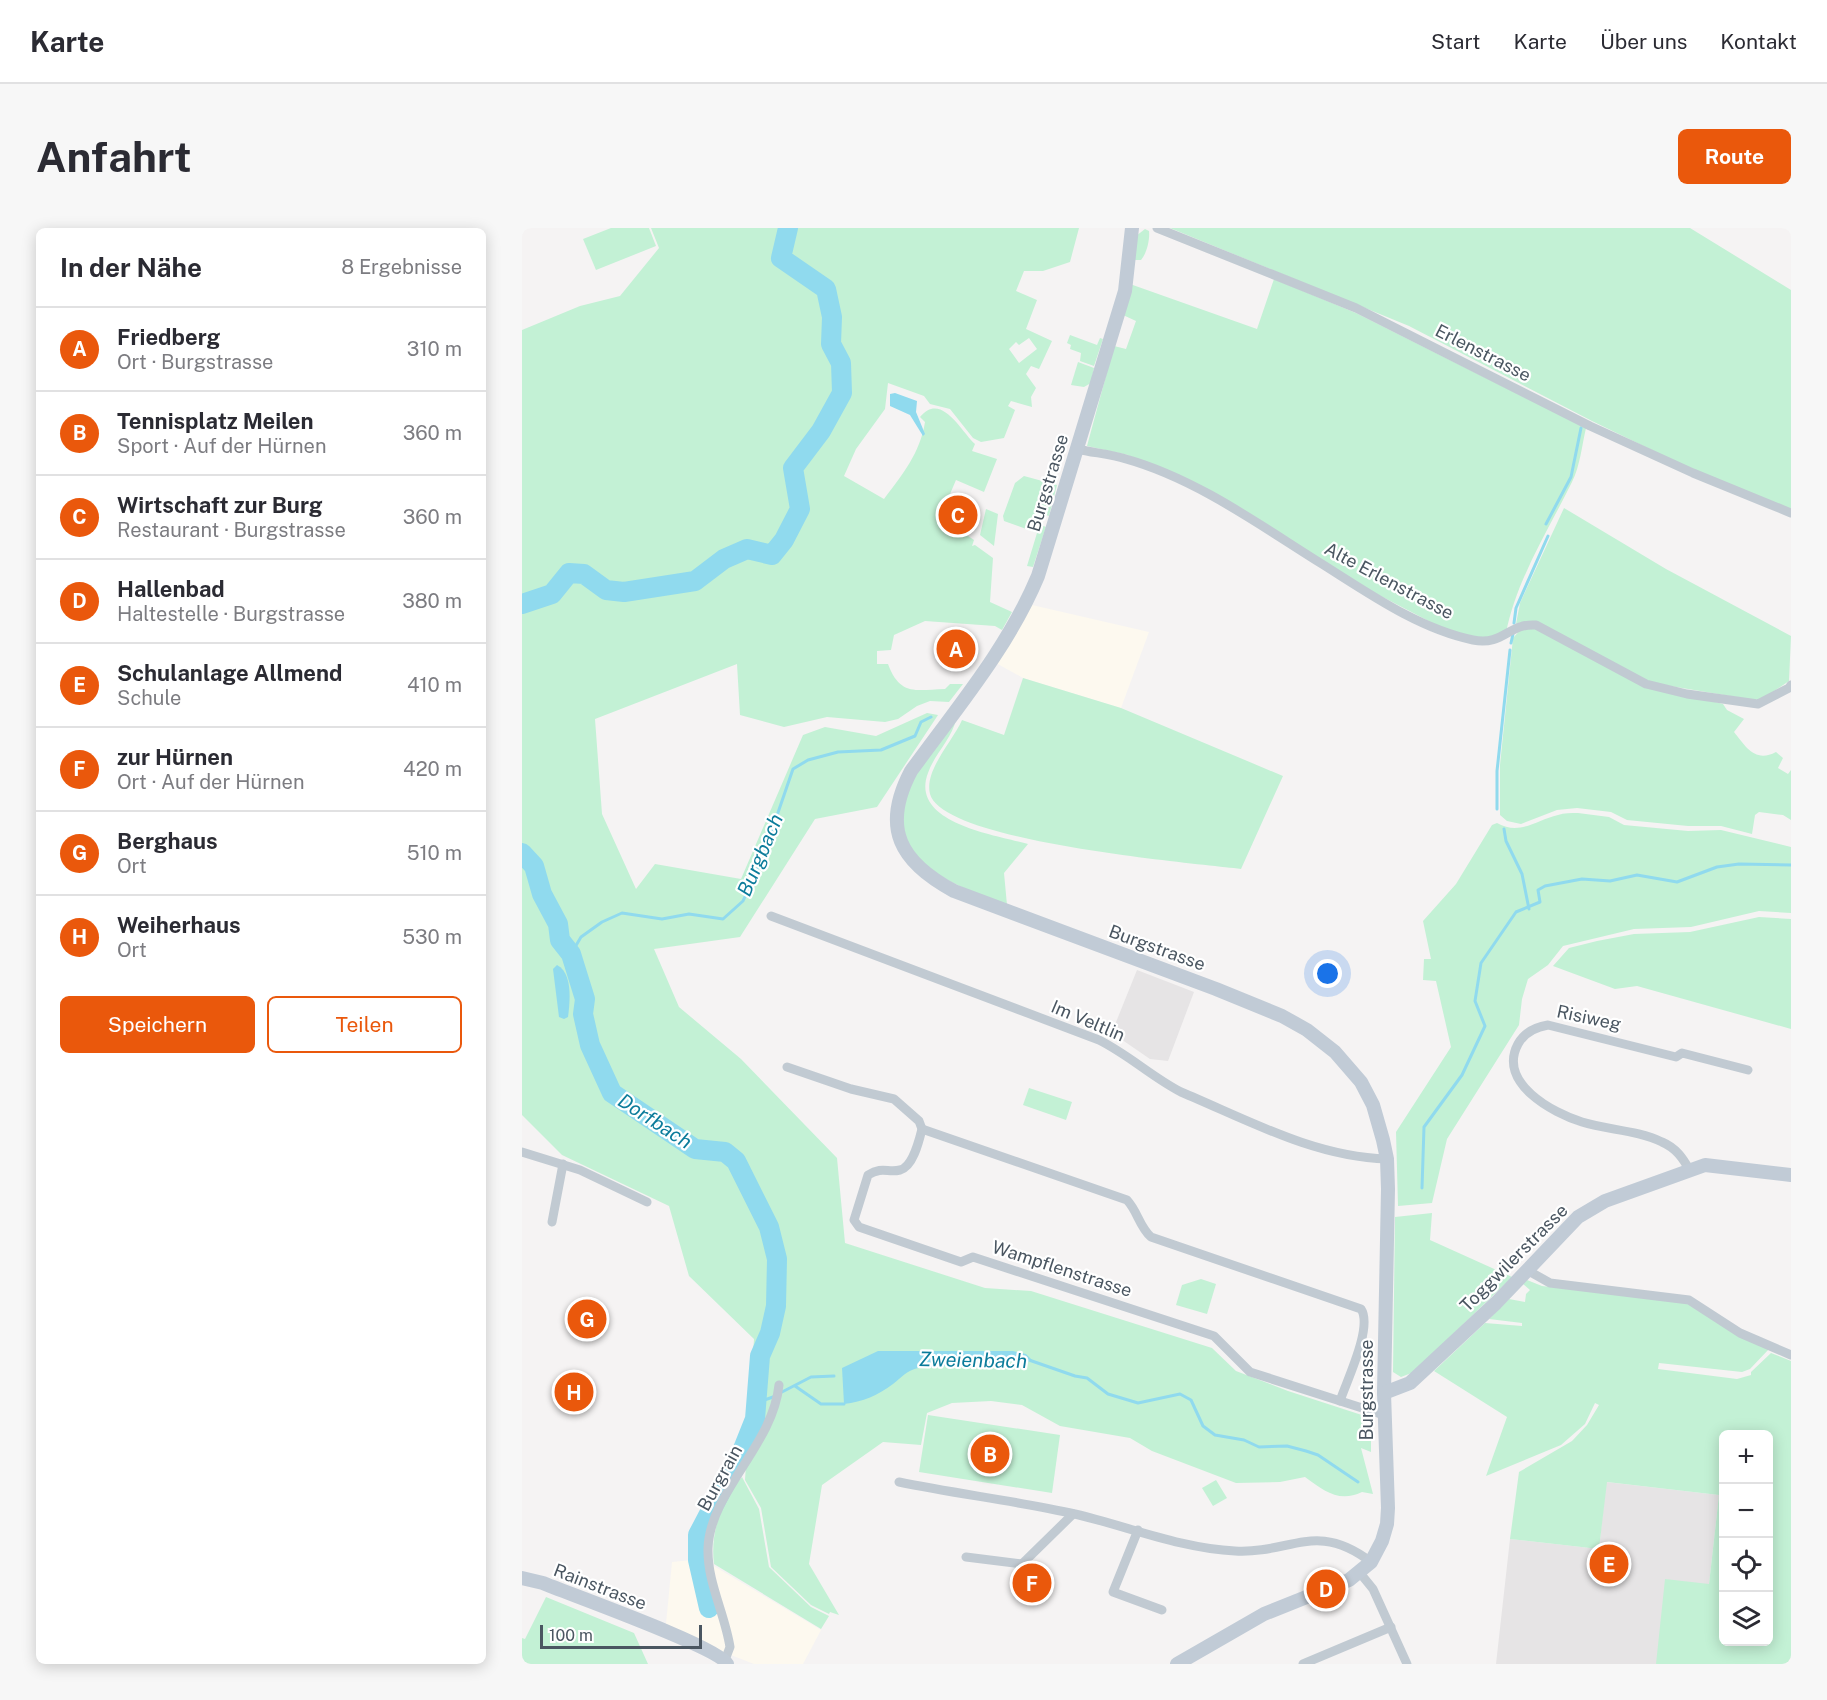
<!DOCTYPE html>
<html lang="de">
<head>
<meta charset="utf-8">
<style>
  :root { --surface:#fff; --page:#f7f7f7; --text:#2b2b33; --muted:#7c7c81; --line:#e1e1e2; --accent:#ea580c }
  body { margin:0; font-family:"Public Sans",sans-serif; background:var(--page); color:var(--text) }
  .controls { position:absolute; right:18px; bottom:18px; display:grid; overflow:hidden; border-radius:9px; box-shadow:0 3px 15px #0003 }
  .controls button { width:54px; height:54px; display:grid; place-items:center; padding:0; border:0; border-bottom:2px solid var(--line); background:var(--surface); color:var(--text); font:30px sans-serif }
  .scale { position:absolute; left:18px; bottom:15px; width:162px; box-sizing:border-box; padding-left:6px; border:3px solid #4a5661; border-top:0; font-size:16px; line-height:21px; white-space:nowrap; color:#4a5661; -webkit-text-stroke:4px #fff; paint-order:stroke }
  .you { position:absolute; left:806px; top:746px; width:21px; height:21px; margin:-15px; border:4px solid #fff; border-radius:50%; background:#1a73e8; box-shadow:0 0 0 9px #1a73e833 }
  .badge { display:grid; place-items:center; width:39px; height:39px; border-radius:50%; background:var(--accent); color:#fff; font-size:20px; font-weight:700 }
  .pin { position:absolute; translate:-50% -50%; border:3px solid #fff; box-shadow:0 2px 6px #0006 }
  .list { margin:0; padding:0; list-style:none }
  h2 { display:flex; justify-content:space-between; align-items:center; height:78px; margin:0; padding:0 24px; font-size:26px }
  h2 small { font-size:20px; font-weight:400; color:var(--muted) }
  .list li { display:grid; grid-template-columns:39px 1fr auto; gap:18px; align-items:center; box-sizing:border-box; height:84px; padding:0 24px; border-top:2px solid var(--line) }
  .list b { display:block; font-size:22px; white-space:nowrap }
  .list p { margin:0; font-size:20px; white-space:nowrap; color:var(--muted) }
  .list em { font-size:20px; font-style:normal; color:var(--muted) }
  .actions { display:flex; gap:12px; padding:18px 24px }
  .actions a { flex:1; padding:14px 0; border:2px solid var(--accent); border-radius:9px; text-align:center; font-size:21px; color:var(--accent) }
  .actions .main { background:var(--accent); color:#fff }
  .icon { flex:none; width:33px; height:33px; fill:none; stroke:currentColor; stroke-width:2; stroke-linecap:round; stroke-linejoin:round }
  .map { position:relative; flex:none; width:1269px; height:1436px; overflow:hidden; border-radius:9px }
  header { display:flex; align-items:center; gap:36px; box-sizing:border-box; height:84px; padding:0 30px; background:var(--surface); border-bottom:2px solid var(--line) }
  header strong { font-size:28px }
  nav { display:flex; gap:33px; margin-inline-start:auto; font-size:21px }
  .intro { display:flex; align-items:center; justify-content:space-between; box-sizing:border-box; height:144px; padding:0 36px }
  h1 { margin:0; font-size:42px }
  .button { padding:15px 27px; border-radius:9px; background:var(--accent); color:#fff; font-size:21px; font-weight:700 }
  main { display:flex; gap:36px; padding:0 36px }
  aside { flex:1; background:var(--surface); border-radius:9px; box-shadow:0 3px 15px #0003 }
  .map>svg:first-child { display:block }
  .commercial { fill:#fdf9ef }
  .education { fill:#e6e4e5 }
  .green { fill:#c3f1d5; fill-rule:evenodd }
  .water { fill:#90daee }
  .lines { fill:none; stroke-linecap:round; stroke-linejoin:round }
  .stream { stroke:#90daee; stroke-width:3 }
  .river { stroke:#90daee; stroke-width:20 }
  .street { stroke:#c1cad2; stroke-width:9 }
  .secondary { stroke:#c1cbd6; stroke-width:14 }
  .labels { text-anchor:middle; stroke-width:4.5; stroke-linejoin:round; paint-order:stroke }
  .street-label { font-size:18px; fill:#4a5661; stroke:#fff }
  .water-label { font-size:20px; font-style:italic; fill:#0c7c9b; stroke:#fff }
</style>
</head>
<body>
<header>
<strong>Karte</strong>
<nav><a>Start</a><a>Karte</a><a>Über uns</a><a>Kontakt</a></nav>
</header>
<div class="intro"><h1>Anfahrt</h1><a class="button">Route</a></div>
<main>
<aside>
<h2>In der Nähe<small>8 Ergebnisse</small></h2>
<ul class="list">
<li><span class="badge">A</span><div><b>Friedberg</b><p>Ort · Burgstrasse</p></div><em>310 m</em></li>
<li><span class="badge">B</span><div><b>Tennisplatz Meilen</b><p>Sport · Auf der Hürnen</p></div><em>360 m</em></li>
<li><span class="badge">C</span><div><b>Wirtschaft zur Burg</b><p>Restaurant · Burgstrasse</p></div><em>360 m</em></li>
<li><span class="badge">D</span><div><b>Hallenbad</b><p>Haltestelle · Burgstrasse</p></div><em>380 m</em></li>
<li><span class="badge">E</span><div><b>Schulanlage Allmend</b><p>Schule</p></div><em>410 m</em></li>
<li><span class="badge">F</span><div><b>zur Hürnen</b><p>Ort · Auf der Hürnen</p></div><em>420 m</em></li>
<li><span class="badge">G</span><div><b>Berghaus</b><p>Ort</p></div><em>510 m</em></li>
<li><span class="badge">H</span><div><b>Weiherhaus</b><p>Ort</p></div><em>530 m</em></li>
</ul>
<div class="actions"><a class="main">Speichern</a><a>Teilen</a></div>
</aside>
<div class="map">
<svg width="1269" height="1436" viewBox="0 0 1269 1436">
  <rect width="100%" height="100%" fill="#f5f3f3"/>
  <g class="commercial">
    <path d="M510 377 627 404 599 480 501 450 474 435Z"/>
    <path d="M180 1331 299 1402 281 1436H232L196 1422 144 1396 150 1334Z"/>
  </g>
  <g class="education">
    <path d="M615 742 672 764 646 833 628 831 596 809H588Z"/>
    <path d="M1084 1254 1197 1267 1187 1356 1134 1436H974L988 1311 1077 1321Z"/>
  </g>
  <g class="green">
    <path d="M89 0H127L134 18 74 42 61 11Z"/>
    <path d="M129 0H557L548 34 521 43H502L494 63 515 72 504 101 530 113 517 141 509 138 504 146 514 160 509 169 510 179 489 173 486 178 493 182 482 210 459 214 451 210 428 181 408 176 402 168 366 155 363 181 334 221 322 248 362 271C381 246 398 225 403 194L398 189C419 163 439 203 453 216L450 223 475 231 462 264 434 252 428 266 431 268 416 288 452 312 450 318 453 317 471 330 468 374 490 384 480 402 473 398 403 393 372 407 369 422 355 423V436H366C378 468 393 462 423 461L428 456H441L427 474 408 473 395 478 376 491 363 494 305 489 262 499 218 487 215 436 73 491 80 586 114 661 133 636 219 651 281 507 303 499 354 508 405 485 416 487 355 579 293 591 218 709 132 721 157 779 219 831 315 930 323 1015 463 1060 509 1063 690 1120 714 1143 766 1163 849 1190V1224L839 1220 851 1266 840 1264C817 1275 802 1263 783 1249L758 1254 714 1255 630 1223 608 1210 538 1198 500 1177 469 1173 430 1175 405 1185 399 1217 361 1214 300 1257 287 1336 317 1387 308 1384 307 1386 289 1377 249 1339 239 1280 223 1252 232 1111 167 1048 147 978 40 927 0 887V102L58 78 98 68 137 20ZM507 110 515 121 497 135 487 121 494 114 497 117Z"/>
    <path d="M648 0H1168L1269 62V281L1173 243 1070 193 887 98Z"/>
    <path d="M623 1 627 3C628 11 625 25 619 32H611L614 8Z"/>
    <path d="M752 51 834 85 1064 200C1060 217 1058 238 1050 254 1026 303 995 350 984 405L972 411 955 410 918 399 853 365 763 309 606 227 565 218 592 118 604 121 614 93 601 87 608 56 735 101Z"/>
    <path d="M548 107 575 117 578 110 581 111 572 138 558 133 559 125 548 121 549 117 545 115Z"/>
    <path d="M556 134 572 140 569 155 562 159 549 157Z"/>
    <path d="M502 248 535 257 527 288 521 286 517 296 524 299 511 339 505 338 515 305 482 293 481 288 493 255Z"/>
    <path d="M1042 280 1144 341 1269 408 1267 453 1242 470 1232 472 1124 454 1016 396 999 394 994 396 998 375Z"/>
    <path d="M464 281 476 286 472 318 458 307Z"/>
    <path d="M1001 399H1014L1110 452 1201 476 1205 482 1222 491 1212 504C1224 519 1233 535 1254 524L1261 530 1256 540 1266 546 1269 542V592L1261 587 1237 584 1233 587 1230 606 1199 598H1166L1105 592 1089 584 1055 580 1035 582 999 596 985 593 978 587V537L991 410Z"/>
    <path d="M501 450 599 480 761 548 719 641C669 635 421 614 408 566 402 542 431 513 440 492L482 507Z"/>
    <path d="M434 491C430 511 413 525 406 545 387 595 473 607 506 616L482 645 485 677C433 657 358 633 388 560 398 535 418 513 434 491Z"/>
    <path d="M1056 585 1087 589 1102 597 1166 603 1199 602 1269 619V685L1237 683 1169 699 1112 701 1041 718 1026 737 1006 751 1000 771 997 797 925 911 910 975 876 978 874 904 929 819 914 753 901 752 902 731H909L901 693 934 656 970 597 975 595C998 608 1014 592 1036 587 1042 585 1049 585 1056 585Z"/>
    <path d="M1237 689 1269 691V801L1115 758 1093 761 1031 738 1047 720 1075 713 1112 706 1168 704Z"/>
    <path d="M507 860 550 874 544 892 501 877Z"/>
    <path d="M910 985 908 1012 990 1049 892 1144 879 1149 871 1144 873 989Z"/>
    <path d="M679 1051 694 1056 685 1086 654 1077 660 1057Z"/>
    <path d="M1005 1052 1020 1058 1160 1074 1175 1079 1247 1121 1228 1141 1220 1144 1137 1135 1136 1141 1215 1151 1229 1147V1144L1249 1125 1269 1133V1436H1134L1143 1351 1187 1356 1197 1267 1085 1254 1077 1321 988 1311 997 1244 1050 1213 1065 1197 1077 1177 1073 1175 1063 1196 1039 1217 964 1248 985 1189 912 1143 963 1095 1000 1098V1095L967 1091 987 1071 1003 1074 1004 1066 1008 1062 1001 1056ZM1202 1206H1246V1414H1202Z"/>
    <path d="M406 1187 538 1207 530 1265 397 1244Z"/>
    <path d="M220 1249 237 1281 247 1339 289 1379 307 1388 299 1401 192 1336C188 1305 199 1272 220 1249Z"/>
    <path d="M694 1252 705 1270 691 1278 680 1260Z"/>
    <path d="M24 1369 112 1405 126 1436H0V1410L3 1411Z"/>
  </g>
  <g class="water">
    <path d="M373 165 395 173 394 184 403 206 401 208 388 187 368 178V166Z"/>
    <path d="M35 737C51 745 48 774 46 789L42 791 37 789 31 741Z"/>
    <path d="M356 1123H491L504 1126 510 1132 396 1140C384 1143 380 1149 371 1156 356 1167 341 1174 322 1176L320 1140Z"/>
  </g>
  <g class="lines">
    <g class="stream">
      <path d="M1024 296 1049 249 1059 200"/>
      <path d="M992 395 994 380 1026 308"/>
      <path d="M989 415 991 406"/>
      <path d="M975 581V543L988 422"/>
      <path d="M982 601 984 613 1000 646 1007 681"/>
      <path d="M49 726 59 709 80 694 100 685 140 691 167 686 201 691 221 673 240 631 271 541 286 532 316 524 359 522 393 508 399 494 409 489"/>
      <path d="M900 960 902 899 940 847 963 798 953 773 959 735 994 684 1018 674 1016 662 1023 658 1060 651 1088 653 1115 647 1155 654 1195 639 1217 636 1269 637"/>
      <path d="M507 1132 553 1148 565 1150 586 1166 616 1175 658 1166 669 1172 681 1198 693 1207 722 1212 737 1219 765 1218 784 1223 796 1227 836 1254"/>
      <path d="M273 1158 299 1176H322"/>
      <path d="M260 1164 289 1149 312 1148"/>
      <path d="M234 1175 251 1169"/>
    </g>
    <g class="river">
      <path d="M0 376 30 366 47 345 62 346 84 362 102 364 173 353 202 331 225 321 250 327 262 312 278 281 271 240 299 203 320 165 319 135 309 116 310 89 304 61 259 30 266 0"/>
      <path d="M0 625 12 638 20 666 36 696 38 712 49 726 63 771 61 786 68 817 90 865 173 921 203 924 214 933 247 999 255 1031 254 1078 248 1105 238 1128 233 1191 221 1221 176 1307V1332L187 1380"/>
    </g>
    <g class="street">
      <path d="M635 0 834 80 1068 198 1171 245 1269 285"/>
      <path d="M555 221C572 225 588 226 604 231 675 251 739 298 800 336 846 365 897 401 951 412 982 418 986 395 1014 397L1124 456 1165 466 1236 476 1267 460 1269 457"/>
      <path d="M249 688 577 812C607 827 630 849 659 864 726 892 792 929 865 931"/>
      <path d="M265 839 329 861 372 871 397 893 400 901C397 913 391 939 378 942 365 945 361 938 346 947L332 992 337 999 439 1034 451 1029 692 1108 728 1144 862 1187"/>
      <path d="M400 901 605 972C616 984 617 998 629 1009L839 1081C851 1099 825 1152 818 1173"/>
      <path d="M0 924 58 942 125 974"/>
      <path d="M1168 943C1161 930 1154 920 1140 914 1115 902 1086 902 1060 894 1031 885 975 855 996 816 1002 805 1014 799 1026 797L1154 829 1160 825 1226 842"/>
      <path d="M30 994 41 936"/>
      <path d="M1005 1042 1028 1055 1167 1072 1218 1105 1269 1127"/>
      <path d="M377 1254C435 1266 495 1273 553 1286 604 1298 661 1321 713 1323 769 1326 794 1292 849 1334"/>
      <path d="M616 1302 591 1364 640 1382"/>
      <path d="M444 1329 500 1336 551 1286"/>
      <path d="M838 1345 851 1361 885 1436"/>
      <path d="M203 1432 208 1419C203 1386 185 1354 186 1320 188 1264 251 1217 257 1157"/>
      <path d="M781 1436 869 1399"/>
    </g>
    <g class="secondary">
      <path d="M610 0 603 63 516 348C486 420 434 481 389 543 359 600 378 634 432 663L694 761 760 788 785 802 813 824 839 854 851 877 861 912 865 931 866 961 862 1165 866 1280 865 1296 860 1313 849 1334 827 1352 742 1386 655 1436"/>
      <path d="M862 1165 888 1155 974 1075 1056 989 1083 973 1183 937 1269 947"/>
      <path d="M0 1350 21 1355C47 1366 197 1419 205 1436"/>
    </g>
  </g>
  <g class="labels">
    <g class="street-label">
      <text transform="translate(961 125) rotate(27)" y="6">Erlenstrasse</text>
      <text transform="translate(526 255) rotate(-73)" y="6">Burgstrasse</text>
      <text transform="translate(867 353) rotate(28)" y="6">Alte Erlenstrasse</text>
      <text transform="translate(635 720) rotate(20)" y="6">Burgstrasse</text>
      <text transform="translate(1067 790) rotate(12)" y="6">Risiweg</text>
      <text transform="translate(566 793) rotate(23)" y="6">Im Veltlin</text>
      <text transform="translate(992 1030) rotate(-45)" y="6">Toggwilerstrasse</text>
      <text transform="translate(540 1041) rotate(18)" y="6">Wampflenstrasse</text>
      <text transform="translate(845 1162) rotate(-90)" y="6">Burgstrasse</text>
      <text transform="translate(198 1250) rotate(-61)" y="6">Burgrain</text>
      <text transform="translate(78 1359) rotate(21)" y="6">Rainstrasse</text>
    </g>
    <g class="water-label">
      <text transform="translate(238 627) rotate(-67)" y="7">Burgbach</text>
      <text transform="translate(133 893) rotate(33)" y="7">Dorfbach</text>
      <text transform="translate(451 1132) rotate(1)" y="7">Zweienbach</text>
    </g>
  </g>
</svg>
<div class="controls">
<button>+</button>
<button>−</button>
<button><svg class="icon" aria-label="locate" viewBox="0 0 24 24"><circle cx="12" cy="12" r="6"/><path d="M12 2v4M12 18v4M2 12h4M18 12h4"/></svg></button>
<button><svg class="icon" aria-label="layers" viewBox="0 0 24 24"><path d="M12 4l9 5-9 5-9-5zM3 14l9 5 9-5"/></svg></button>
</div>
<div class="scale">100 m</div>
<div class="you"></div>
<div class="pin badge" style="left:434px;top:421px">A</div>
<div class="pin badge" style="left:468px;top:1226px">B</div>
<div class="pin badge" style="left:436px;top:287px">C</div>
<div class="pin badge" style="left:804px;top:1361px">D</div>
<div class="pin badge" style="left:1087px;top:1336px">E</div>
<div class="pin badge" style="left:510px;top:1355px">F</div>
<div class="pin badge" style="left:65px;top:1091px">G</div>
<div class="pin badge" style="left:52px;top:1164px">H</div>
</div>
</main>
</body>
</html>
